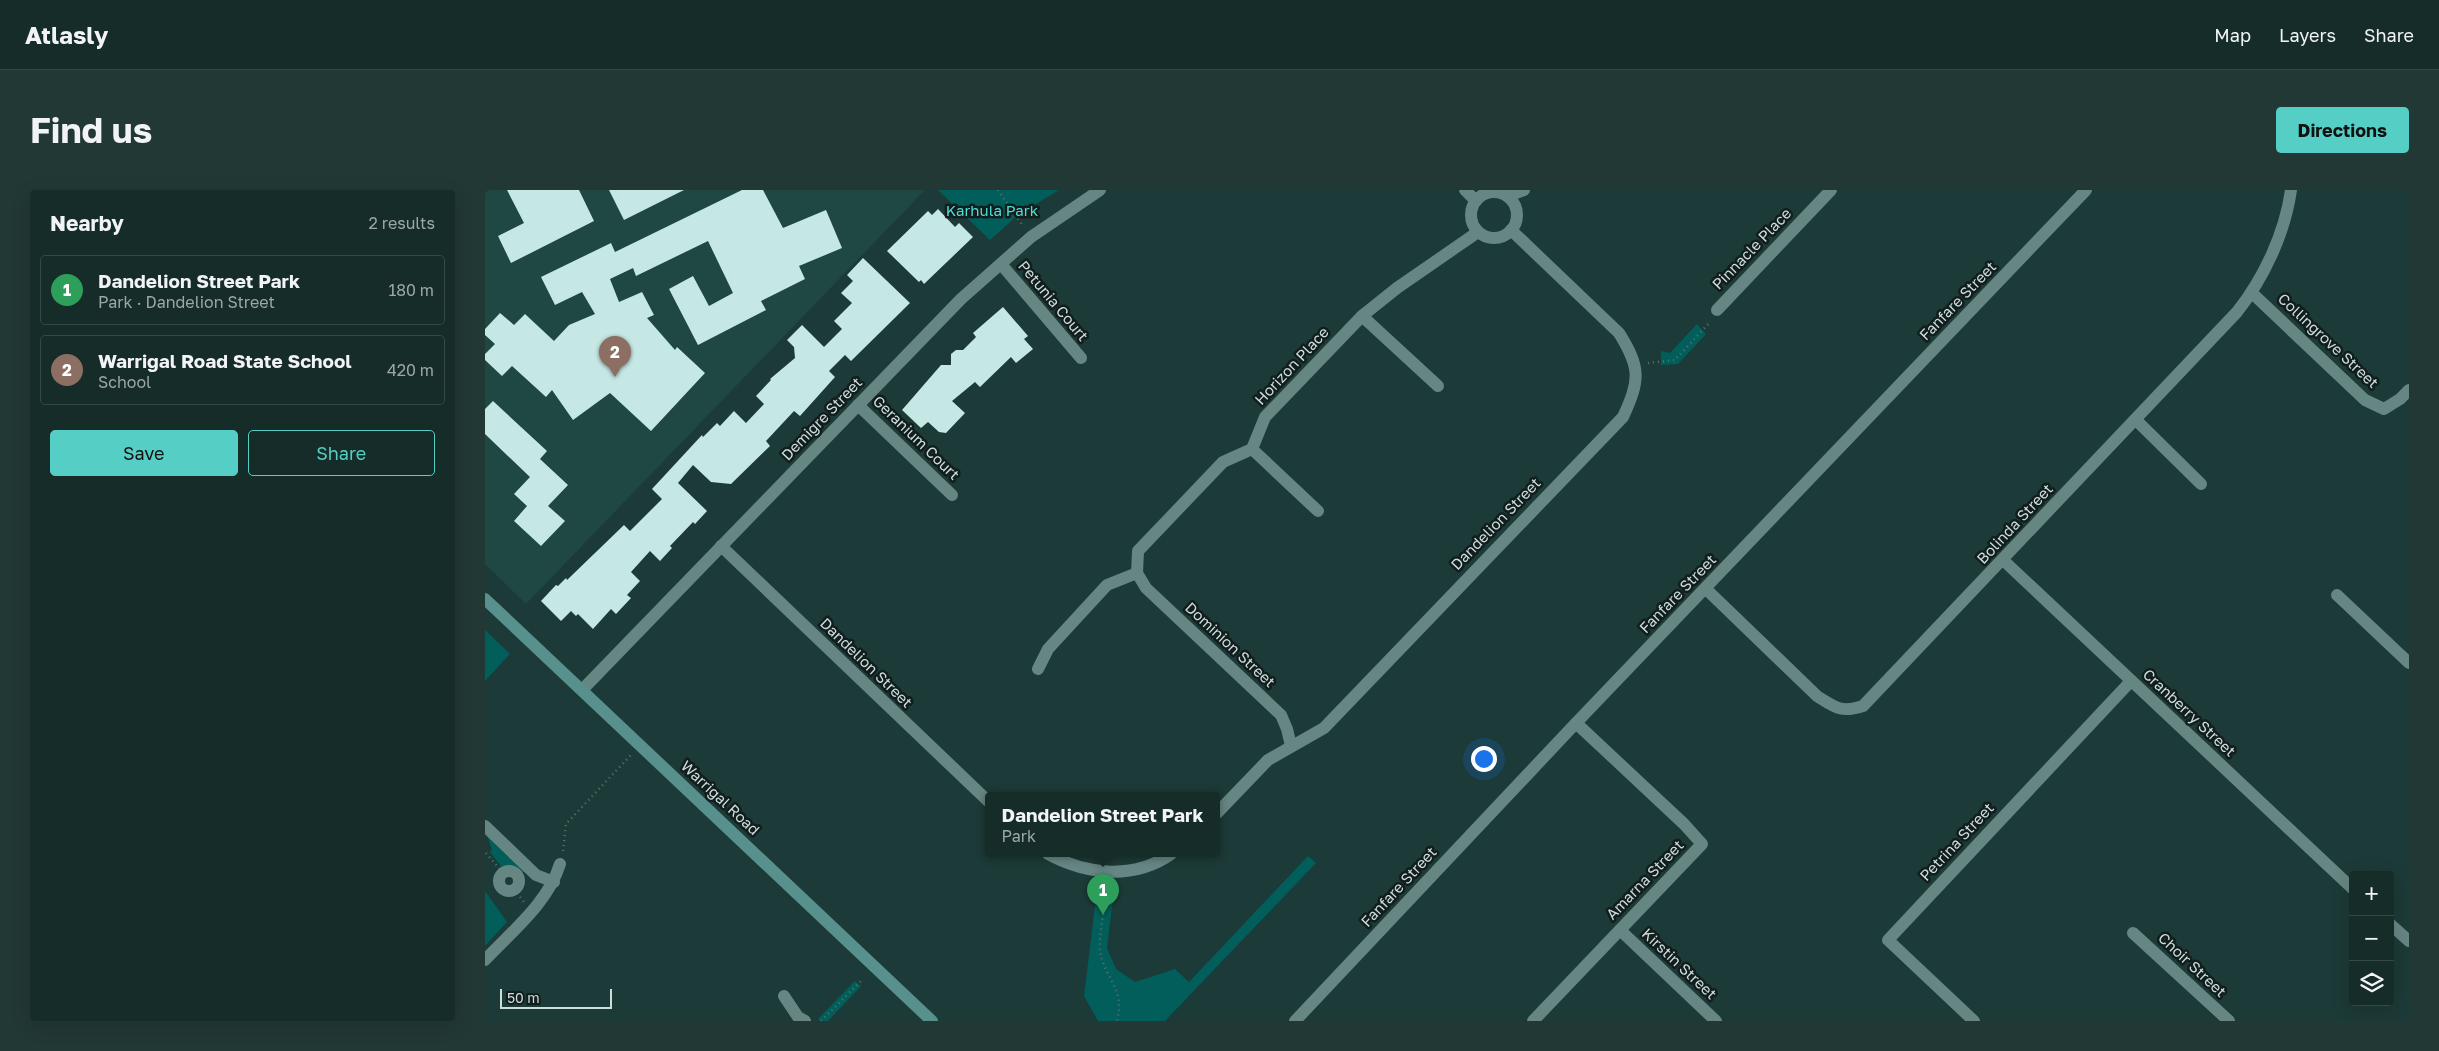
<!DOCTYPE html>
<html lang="en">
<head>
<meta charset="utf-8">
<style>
  :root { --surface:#152c29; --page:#223835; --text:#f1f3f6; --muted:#9da7a8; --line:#344846; --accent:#55cec5 }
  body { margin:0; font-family:"Golos Text",sans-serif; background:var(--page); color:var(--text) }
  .controls { position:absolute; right:15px; bottom:15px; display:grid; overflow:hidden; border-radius:5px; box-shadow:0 5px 20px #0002 }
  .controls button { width:45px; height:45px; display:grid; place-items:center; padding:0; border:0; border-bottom:1px solid var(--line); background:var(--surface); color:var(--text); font:25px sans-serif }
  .scale { position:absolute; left:15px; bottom:12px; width:112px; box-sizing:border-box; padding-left:5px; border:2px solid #cddddc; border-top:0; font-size:14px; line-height:18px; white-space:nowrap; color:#cddddc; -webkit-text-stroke:4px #111e1d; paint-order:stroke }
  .you { position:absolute; left:998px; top:568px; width:18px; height:18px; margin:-12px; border:4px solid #fff; border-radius:50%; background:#1a73e8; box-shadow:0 0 0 8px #1a73e833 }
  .badge { display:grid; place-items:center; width:32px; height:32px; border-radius:50%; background:var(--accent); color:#fff; font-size:16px; font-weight:700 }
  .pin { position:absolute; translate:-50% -41px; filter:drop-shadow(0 1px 2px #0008) }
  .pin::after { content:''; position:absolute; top:26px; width:18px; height:15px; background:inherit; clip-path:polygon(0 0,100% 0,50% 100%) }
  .popup { position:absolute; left:500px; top:602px; width:235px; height:65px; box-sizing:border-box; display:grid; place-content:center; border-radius:5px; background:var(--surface); filter:drop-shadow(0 1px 4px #0005); font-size:16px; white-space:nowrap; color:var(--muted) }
  .popup b { font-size:19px; color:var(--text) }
  .popup::after { content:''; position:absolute; left:50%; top:100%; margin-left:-10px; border:10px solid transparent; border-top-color:var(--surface) }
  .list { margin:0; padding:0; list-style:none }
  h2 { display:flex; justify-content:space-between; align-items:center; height:65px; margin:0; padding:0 20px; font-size:21px }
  h2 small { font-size:16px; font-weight:400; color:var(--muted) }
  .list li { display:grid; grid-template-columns:32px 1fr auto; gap:15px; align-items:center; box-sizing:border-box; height:70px; margin:0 10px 10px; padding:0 10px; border:1px solid var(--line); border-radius:5px }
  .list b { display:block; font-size:19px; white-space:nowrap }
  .list p { margin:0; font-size:16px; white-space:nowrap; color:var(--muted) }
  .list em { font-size:16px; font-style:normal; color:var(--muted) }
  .actions { display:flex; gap:10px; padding:15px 20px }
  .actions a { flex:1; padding:11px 0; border:1px solid var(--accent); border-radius:5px; text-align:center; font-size:18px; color:var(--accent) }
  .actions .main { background:var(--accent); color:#111 }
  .icon { flex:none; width:28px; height:28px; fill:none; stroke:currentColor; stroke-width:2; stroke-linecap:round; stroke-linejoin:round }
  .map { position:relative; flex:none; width:1924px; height:831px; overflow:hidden; border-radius:5px }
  header { display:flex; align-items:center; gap:30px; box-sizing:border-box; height:70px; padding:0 25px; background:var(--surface); border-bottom:1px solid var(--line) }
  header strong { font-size:24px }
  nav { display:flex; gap:28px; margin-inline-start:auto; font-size:18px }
  .intro { display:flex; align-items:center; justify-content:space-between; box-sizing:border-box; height:120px; padding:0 30px }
  h1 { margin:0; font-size:35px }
  .button { padding:12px 22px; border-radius:5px; background:var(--accent); color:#111; font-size:18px; font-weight:700 }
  main { display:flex; gap:30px; padding:0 30px }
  aside { flex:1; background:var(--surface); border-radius:5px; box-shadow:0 5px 20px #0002 }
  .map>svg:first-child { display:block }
  .built { fill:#1f4744 }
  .green { fill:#015e5a }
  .building { fill:#c6e8e5 }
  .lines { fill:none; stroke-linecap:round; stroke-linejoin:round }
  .path { stroke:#5a7370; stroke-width:2.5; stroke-dasharray:1 4; stroke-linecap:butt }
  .minor { stroke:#668683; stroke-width:12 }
  .secondary { stroke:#57908c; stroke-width:12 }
  .labels { text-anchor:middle; stroke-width:5; stroke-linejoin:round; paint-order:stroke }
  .park-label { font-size:15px; fill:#52ddd4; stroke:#111e1d }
  .street-label { font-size:15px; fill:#cddddc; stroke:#111e1d }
</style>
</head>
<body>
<header>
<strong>Atlasly</strong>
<nav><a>Map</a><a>Layers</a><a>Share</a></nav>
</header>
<div class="intro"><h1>Find us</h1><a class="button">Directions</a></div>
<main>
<aside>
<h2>Nearby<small>2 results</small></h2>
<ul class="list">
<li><span class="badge" style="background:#2e9e5b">1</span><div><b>Dandelion Street Park</b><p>Park · Dandelion Street</p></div><em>180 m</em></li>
<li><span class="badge" style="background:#8d6e63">2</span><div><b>Warrigal Road State School</b><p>School</p></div><em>420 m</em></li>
</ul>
<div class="actions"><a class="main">Save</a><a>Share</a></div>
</aside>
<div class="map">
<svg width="1924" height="831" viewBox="0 0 1924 831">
  <rect width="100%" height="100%" fill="#1c3a37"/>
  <path class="built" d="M0 0H440L41 414 0 374Z"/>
  <g class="green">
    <path d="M453 0H574L533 25 505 50Z"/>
    <path d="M1212 134 1221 144 1193 174 1176 175V161L1185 163Z"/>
    <path d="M0 440 25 464 0 491Z"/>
    <path d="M5 646 42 681 35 683 26 679 19 680 5 662 7 660 3 648Z"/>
    <path d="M823 666 831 673 680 831H613L599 806 613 691 630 692 622 758 631 779 650 792 690 779 704 792Z"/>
    <path d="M0 701 22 732 0 756Z"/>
    <path d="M370 791 376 796 343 831H335L333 829Z"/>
  </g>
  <g class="building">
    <path d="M22 0H94L109 31 26 73 13 46 39 33Z"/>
    <path d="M124 0H199L139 30Z"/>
    <path d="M257 0H278L298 38 341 20 357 58 314 76 320 89 276 111 281 120 213 155 184 99 208 86 224 116 248 103 223 51 151 86 148 78 125 89 134 112 157 102 169 125 162 128 190 160 192 157 220 183 166 241 125 203 88 230 67 200 61 207 27 176 17 186 0 170V164L10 154 0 145V139L15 123 29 135 40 124 69 151 84 135 110 124 97 102 70 115 56 87 126 53 130 62Z"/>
    <path d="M453 19 470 37 474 33 488 47 439 94 436 90 434 92 402 61 443 21 447 25Z"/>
    <path d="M378 68 425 113 366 171 360 165 344 181 350 187 315 226 309 221 281 251 285 256 246 294 226 292 208 275 193 293 222 321 210 334 208 332 185 356 187 358 175 371 165 361 146 382 155 391 142 405 146 408 131 424 126 419 108 439 93 424 91 426 86 421 76 431 56 411 71 395 73 396 81 388 82 390 139 335 145 341 177 309 167 299 217 245 218 247 232 233 235 236 249 221 261 233 279 214 271 206 286 190 285 189 310 168 309 157 302 150 317 135 339 157 357 139 349 131 367 113 356 103 368 91 362 85Z"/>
    <path d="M518 117 543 146 539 149 548 159 531 173 526 167 495 197 490 192 467 211 480 223 461 243 454 242 443 232 436 238 417 220 456 175H466V164L471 160H478L491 147 488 143Z"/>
    <path d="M8 211 62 261 55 269 83 295 63 316 80 331 56 356 29 331 42 316 29 304 45 287 0 244V219Z"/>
  </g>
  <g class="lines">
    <g class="path">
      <path d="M513 0 538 36"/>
      <path d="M1163 173 1190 170 1225 132"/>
      <path d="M78 661 81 634 146 565"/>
      <path d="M1 663 18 683"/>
      <path d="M623 694C621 708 613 749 615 761 619 788 641 799 632 831"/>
      <path d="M29 699 39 712"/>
      <path d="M336 831 377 790"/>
    </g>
    <g class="minor">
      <path d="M980 0 991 11"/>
      <circle cx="1009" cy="25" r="23"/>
      <path d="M1022 6 1039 0"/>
      <path d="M516 74 596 168"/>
      <path d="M1767 103 1880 210 1899 219 1915 209 1924 200"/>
      <path d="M1232 120 1346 0"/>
      <path d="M877 126 953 196"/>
      <path d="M373 215 467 305"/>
      <path d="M1651 230 1716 294"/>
      <path d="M767 259 833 321"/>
      <path d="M236 356 504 612"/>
      <path d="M1518 370 1868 699"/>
      <path d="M652 383 653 361 738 272 767 259 780 227 877 126 912 98 993 42"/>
      <path d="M652 383 661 398 796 525 802 539 806 556"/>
      <path d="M1221 399 1332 506C1351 518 1356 523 1378 516L1752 122C1779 88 1800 43 1806 0"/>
      <path d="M1852 405 1924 473"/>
      <path d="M553 479 563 459 622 395 652 383"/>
      <path d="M98 499 476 109 546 47 615 0"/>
      <path d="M732 623 783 570 839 538 1138 227C1155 190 1156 178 1134 143L1026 40"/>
      <path d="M0 636 51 685 69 692"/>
      <path d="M563 664C602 685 649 690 686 664"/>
      <circle cx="24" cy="691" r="10"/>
      <path d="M1905 734 1924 751"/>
      <path d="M1135 740 1231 831"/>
      <path d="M1648 743 1744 831"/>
      <path d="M0 770C27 741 63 713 75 674"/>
      <path d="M299 806 313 827 320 831"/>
      <path d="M810 831 1091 533 1601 0"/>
      <path d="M1048 831 1217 654 1199 634 1091 533"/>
      <path d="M1489 831 1403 750 1646 491"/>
    </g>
    <path class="secondary" d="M0 409 447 831"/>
  </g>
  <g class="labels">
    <g class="park-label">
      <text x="507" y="26">Karhula Park</text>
    </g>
    <g class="street-label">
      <text transform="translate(1267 59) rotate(-46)" y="5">Pinnacle Place</text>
      <text transform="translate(568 111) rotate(50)" y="5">Petunia Court</text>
      <text transform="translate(1473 111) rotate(-46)" y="5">Fanfare Street</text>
      <text transform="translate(1843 151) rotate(43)" y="5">Collingrove Street</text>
      <text transform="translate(807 176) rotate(-47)" y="5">Horizon Place</text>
      <text transform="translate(337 229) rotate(-46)" y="5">Demigre Street</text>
      <text transform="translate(431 248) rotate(44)" y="5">Geranium Court</text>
      <text transform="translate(1011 334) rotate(-46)" y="5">Dandelion Street</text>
      <text transform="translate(1530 334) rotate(-47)" y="5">Bolinda Street</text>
      <text transform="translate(1193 404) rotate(-46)" y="5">Fanfare Street</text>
      <text transform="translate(745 455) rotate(43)" y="5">Dominion Street</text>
      <text transform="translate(381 473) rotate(44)" y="5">Dandelion Street</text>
      <text transform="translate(1704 523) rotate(43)" y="5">Cranberry Street</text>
      <text transform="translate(235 608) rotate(43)" y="5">Warrigal Road</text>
      <text transform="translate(1472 652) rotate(-47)" y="5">Petrina Street</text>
      <text transform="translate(1160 690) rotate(-46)" y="5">Amarna Street</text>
      <text transform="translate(914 697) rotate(-47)" y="5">Fanfare Street</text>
      <text transform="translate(1194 774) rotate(43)" y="5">Kirstin Street</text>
      <text transform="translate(1707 775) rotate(43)" y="5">Choir Street</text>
    </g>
  </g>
</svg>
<div class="controls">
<button>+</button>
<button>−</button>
<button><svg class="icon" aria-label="layers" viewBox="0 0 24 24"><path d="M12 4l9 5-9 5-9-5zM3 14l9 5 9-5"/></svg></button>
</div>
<div class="scale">50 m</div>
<div class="you"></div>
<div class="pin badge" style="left:618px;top:725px;background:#2e9e5b">1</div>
<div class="popup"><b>Dandelion Street Park</b>Park</div>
<div class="pin badge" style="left:130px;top:187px;background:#8d6e63">2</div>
</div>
</main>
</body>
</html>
